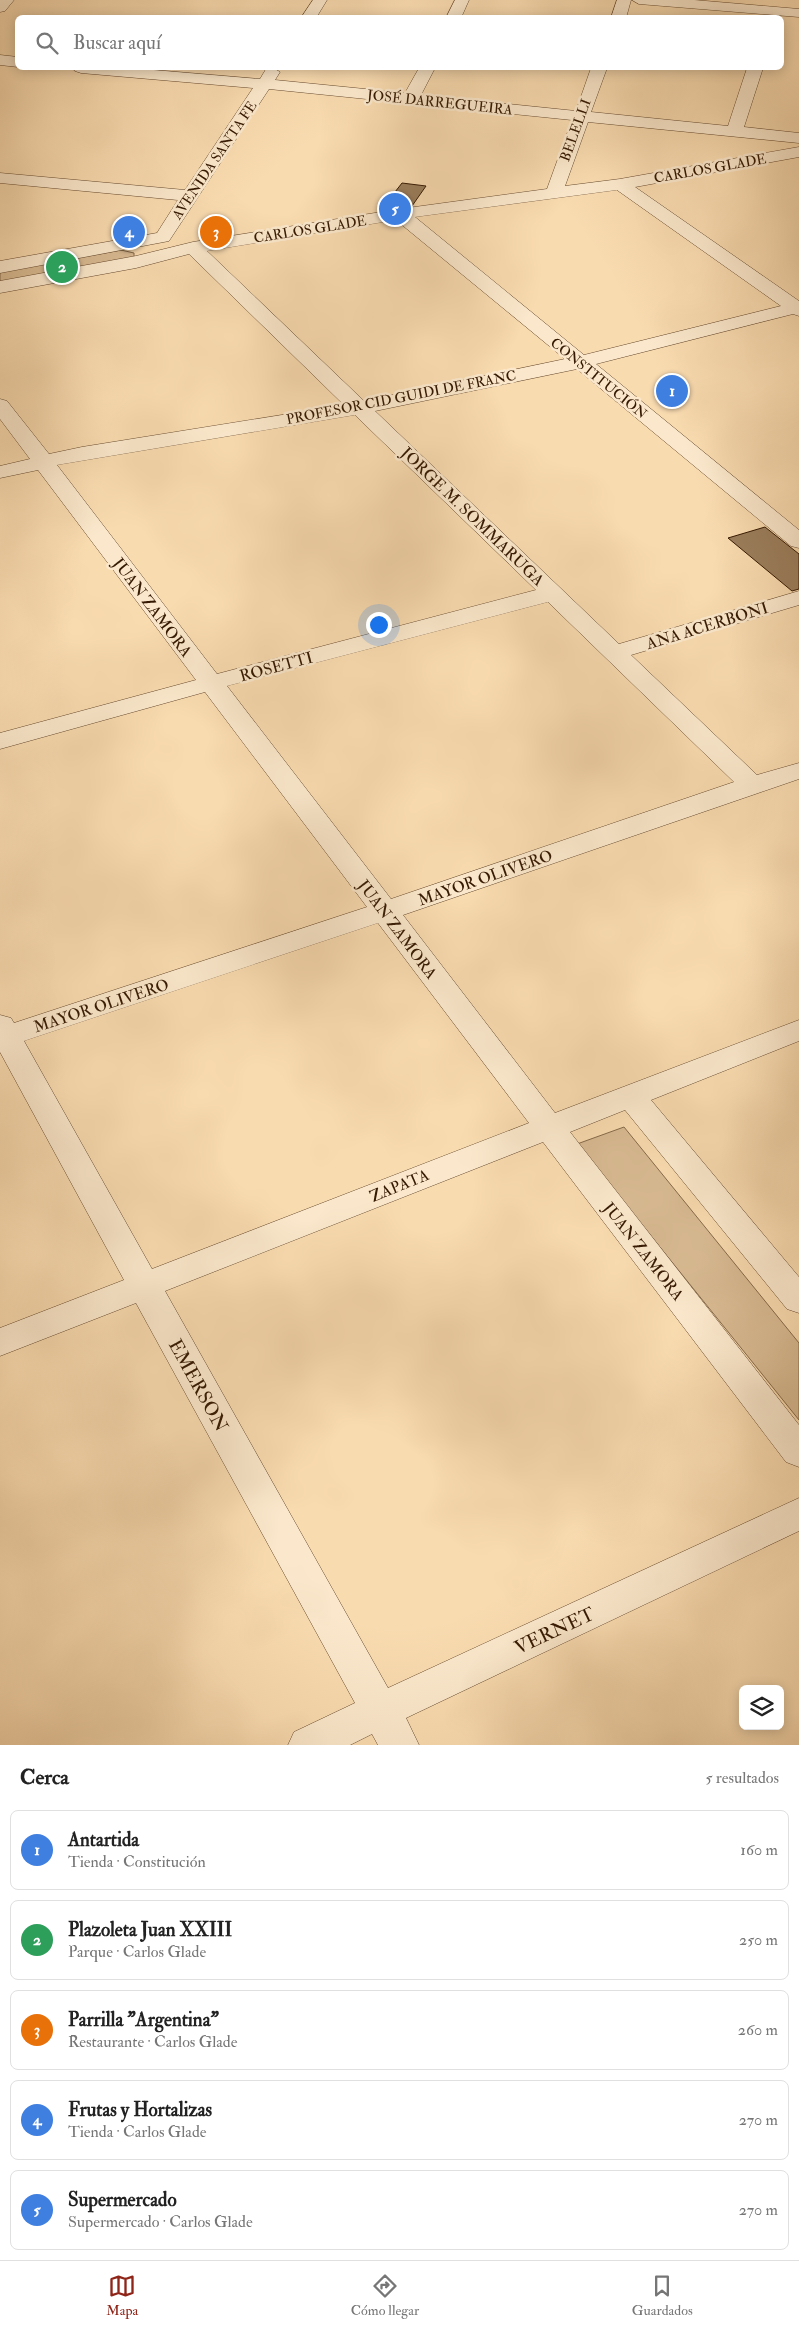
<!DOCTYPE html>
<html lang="es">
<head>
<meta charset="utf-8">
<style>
  :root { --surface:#fff; --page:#f2f2f2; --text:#222; --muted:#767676; --line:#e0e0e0; --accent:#8f2418 }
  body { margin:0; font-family:"IM FELL Double Pica",serif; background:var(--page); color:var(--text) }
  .controls { position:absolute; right:15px; bottom:15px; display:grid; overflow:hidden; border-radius:8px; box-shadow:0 2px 12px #0003 }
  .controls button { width:45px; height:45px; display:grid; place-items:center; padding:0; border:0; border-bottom:1px solid var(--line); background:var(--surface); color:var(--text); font:25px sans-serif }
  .you { position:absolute; left:378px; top:624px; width:18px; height:18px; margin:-12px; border:4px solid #fff; border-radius:50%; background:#1a73e8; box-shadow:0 0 0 8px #1a73e833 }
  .badge { display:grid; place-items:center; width:32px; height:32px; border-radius:50%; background:var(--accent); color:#fff; font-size:16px; font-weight:700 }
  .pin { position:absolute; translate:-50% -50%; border:2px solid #fff; box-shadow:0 1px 5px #0006 }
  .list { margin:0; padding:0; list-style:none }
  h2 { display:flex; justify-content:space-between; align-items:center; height:65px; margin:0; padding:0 20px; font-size:21px }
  h2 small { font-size:16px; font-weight:400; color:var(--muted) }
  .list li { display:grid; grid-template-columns:32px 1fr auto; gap:15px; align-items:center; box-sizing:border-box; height:80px; margin:0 10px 10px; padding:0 10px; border:1px solid var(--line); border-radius:8px }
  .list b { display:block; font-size:19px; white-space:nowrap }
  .list p { margin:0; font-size:16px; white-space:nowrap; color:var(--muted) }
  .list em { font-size:16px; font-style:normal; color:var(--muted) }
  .icon { flex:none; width:28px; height:28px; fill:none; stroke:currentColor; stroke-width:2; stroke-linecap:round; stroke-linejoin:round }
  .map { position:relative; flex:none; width:799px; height:1745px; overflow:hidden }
  .search { position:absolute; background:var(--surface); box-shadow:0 2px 12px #0003; left:15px; right:15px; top:15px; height:55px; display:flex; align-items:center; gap:12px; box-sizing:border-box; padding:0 18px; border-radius:8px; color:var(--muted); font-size:19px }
  .sheet { height:515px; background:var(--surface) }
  nav { display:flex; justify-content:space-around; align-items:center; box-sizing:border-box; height:70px; border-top:1px solid var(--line); background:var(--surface); font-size:14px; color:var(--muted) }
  nav a { display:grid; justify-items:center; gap:2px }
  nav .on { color:var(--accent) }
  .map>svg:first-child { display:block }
  .green { fill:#d8ba92; stroke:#866a4a }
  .building { fill:#9b7e5c; stroke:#351902 }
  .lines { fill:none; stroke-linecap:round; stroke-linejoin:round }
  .minor-casing { stroke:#664a2e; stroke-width:1 }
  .minor { fill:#fbe8cc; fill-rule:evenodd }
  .labels { text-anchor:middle; stroke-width:5; stroke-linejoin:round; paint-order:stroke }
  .far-street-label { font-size:14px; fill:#351902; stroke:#fbe8cc }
  .street-label { font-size:16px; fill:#351902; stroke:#fbe8cc }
  .near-street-label { font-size:19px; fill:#351902; stroke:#fbe8cc }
</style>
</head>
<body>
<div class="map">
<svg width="799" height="1745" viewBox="0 0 799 1745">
  <rect width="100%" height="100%" fill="#f9dbb0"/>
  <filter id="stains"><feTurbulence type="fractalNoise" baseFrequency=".004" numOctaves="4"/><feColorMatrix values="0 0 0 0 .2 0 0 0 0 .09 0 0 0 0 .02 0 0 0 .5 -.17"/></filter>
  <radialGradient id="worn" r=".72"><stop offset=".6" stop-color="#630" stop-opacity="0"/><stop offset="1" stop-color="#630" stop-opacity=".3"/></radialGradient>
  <g class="green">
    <path d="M121 250 134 253V258L0 285V272Z"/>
    <path d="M624 1127 799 1343V1420L577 1144Z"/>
  </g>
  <g class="building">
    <path d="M402 183 426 186 412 206 381 210Z"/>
    <path d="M765 527 799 554V589L792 591 728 538Z"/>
  </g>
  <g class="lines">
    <g class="minor-casing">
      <g id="minor">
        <path d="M0 0H14L5 11 0 12Z"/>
        <path d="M313 0H327L316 18H301Z"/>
        <path d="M455 0H469L461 18H446Z"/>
        <path d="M617 0H631L626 18H611Z"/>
        <path d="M632 0H694L799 9V17L639 4Z"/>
        <path d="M0 55 18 57V67L0 65Z"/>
        <path d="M73 68H130L260 79 266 69 273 68 280 72 275 80 405 93 419 68H435L421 95 576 111 591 68H607L591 112 728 126 747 68H763L744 127 799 133V143L588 122 565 186 620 179 799 147V157L635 187 799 301V316L793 314 596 364 799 530V548L791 546 577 369 375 411 619 644 799 591V605L631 655 757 775 799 763V779L403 915 555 1113 799 1020V1041L651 1100 799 1277V1313L787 1309 625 1110 570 1132 799 1425V1467L786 1462 543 1142 165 1291 388 1688 799 1498V1531L406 1718 419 1745H378L372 1734 350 1745H288L294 1732 355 1703 136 1303 0 1356V1328L124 1280 0 1052V1015L11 1018 14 1023 367 907 205 692 0 749V733L196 680 38 470 0 478V466L30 459 0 419V399L7 401 49 454 82 447 344 405 189 254 136 268 0 293V281L136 256 193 242 400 209 547 189 572 120 269 89 169 241 0 273V261L157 233 178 200 0 183V173L185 190 253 88 81 73 75 71ZM617 190 781 306 584 355 415 217ZM396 220 565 359 364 401 207 251ZM355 415 536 590 217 674 57 465ZM548 602 734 782 391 899 227 686ZM378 923 529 1123 152 1269 24 1041Z"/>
      </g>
    </g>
    <use href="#minor" class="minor"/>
  </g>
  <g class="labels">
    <g class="far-street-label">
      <text transform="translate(440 102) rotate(6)" y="5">JOSÉ DARREGUEIRA</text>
      <text transform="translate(575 130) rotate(-70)" y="5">BELELLI</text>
      <text transform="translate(214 160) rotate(-56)" y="5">AVENIDA SANTA FE</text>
      <text transform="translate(710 168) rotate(-10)" y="5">CARLOS GLADE</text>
      <text transform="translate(310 229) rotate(-9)" y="5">CARLOS GLADE</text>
      <text transform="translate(599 378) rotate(39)" y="5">CONSTITUCIÓN</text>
      <text transform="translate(401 397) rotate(-11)" y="5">PROFESOR CID GUIDI DE FRANC</text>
    </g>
    <g class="street-label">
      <text transform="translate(473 516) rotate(44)" y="6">JORGE M. SOMMARUGA</text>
      <text transform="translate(153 607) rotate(53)" y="6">JUAN ZAMORA</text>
      <text transform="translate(707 625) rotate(-17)" y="6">ANA ACERBONI</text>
      <text transform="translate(276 666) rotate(-15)" y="6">ROSETTI</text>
      <text transform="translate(485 877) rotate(-19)" y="6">MAYOR OLIVERO</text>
      <text transform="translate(398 929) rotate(53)" y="6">JUAN ZAMORA</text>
      <text transform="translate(101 1005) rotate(-18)" y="6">MAYOR OLIVERO</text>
      <text transform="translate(399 1185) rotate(-22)" y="6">ZAPATA</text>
      <text transform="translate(644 1251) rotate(52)" y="6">JUAN ZAMORA</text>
    </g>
    <g class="near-street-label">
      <text transform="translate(199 1385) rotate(61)" y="7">EMERSON</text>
      <text transform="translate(554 1630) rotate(-25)" y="7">VERNET</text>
    </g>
  </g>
  <rect width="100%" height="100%" filter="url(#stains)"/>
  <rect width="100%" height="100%" fill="url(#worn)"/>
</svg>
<div class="controls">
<button><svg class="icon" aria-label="layers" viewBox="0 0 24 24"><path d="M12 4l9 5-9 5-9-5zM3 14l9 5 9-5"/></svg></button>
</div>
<div class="you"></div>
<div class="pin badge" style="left:672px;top:391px;background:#3f7fe0">1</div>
<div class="pin badge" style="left:62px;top:267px;background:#2e9e5b">2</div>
<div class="pin badge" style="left:216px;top:232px;background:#e8710a">3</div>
<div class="pin badge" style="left:129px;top:232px;background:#3f7fe0">4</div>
<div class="pin badge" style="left:395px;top:209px;background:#3f7fe0">5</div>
<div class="search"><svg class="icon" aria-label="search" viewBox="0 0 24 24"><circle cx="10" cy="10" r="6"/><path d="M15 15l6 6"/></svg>Buscar aquí</div>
</div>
<section class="sheet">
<h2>Cerca<small>5 resultados</small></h2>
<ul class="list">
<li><span class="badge" style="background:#3f7fe0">1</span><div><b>Antartida</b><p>Tienda · Constitución</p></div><em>160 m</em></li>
<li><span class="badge" style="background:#2e9e5b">2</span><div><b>Plazoleta Juan XXIII</b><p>Parque · Carlos Glade</p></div><em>250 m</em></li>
<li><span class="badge" style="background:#e8710a">3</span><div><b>Parrilla &quot;Argentina&quot;</b><p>Restaurante · Carlos Glade</p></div><em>260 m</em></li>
<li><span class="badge" style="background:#3f7fe0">4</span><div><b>Frutas y Hortalizas</b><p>Tienda · Carlos Glade</p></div><em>270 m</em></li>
<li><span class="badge" style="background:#3f7fe0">5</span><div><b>Supermercado</b><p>Supermercado · Carlos Glade</p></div><em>270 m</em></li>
</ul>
</section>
<nav>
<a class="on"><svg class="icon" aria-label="map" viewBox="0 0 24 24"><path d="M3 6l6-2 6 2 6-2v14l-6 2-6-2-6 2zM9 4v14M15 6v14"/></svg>Mapa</a>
<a><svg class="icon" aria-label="directions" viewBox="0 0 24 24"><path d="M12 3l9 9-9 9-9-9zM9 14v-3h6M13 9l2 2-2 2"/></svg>Cómo llegar</a>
<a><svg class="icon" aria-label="saved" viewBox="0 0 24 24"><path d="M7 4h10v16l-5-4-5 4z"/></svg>Guardados</a>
</nav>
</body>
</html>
